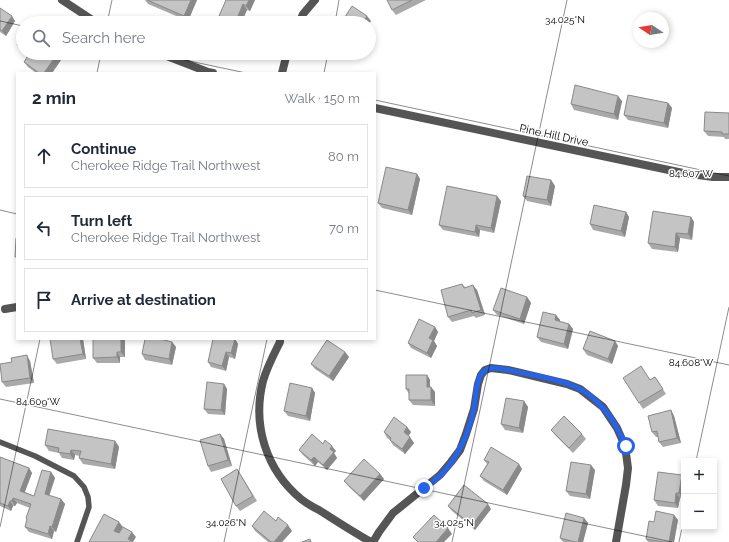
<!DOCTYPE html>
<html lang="en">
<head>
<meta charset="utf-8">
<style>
  :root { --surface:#fff; --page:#f6f6f7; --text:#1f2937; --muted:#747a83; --line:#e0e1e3 }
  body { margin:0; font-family:Raleway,sans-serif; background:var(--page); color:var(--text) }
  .controls { position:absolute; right:12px; bottom:12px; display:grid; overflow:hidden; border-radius:0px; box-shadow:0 2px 6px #0003 }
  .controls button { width:36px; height:36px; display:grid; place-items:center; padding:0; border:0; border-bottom:1px solid var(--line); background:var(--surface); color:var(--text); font:20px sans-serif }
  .compass { position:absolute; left:633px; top:12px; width:36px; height:36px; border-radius:50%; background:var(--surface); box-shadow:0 2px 6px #0003; rotate:282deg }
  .stop { position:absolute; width:12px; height:12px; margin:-9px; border:3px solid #2563eb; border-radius:50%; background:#fff }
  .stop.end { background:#2563eb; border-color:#fff; box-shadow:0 1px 4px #0008 }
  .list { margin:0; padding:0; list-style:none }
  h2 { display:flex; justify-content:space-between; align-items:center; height:52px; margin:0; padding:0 16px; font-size:17px }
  h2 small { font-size:13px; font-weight:400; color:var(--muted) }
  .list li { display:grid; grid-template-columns:26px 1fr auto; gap:12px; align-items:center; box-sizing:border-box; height:64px; margin:0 8px 8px; padding:0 8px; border:1px solid var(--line); border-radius:0px }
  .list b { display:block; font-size:15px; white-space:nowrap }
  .list p { margin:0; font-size:13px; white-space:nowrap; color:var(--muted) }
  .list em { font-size:13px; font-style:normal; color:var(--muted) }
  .icon { flex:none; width:22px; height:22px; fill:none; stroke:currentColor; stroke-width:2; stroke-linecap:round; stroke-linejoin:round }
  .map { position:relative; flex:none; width:729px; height:542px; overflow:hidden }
  .search { position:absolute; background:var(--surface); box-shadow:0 2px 6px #0003; left:16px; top:16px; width:360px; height:44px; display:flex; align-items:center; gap:10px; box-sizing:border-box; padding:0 14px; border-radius:22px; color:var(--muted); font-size:15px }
  .panel { position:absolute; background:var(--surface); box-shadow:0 2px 6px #0003; left:16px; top:72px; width:360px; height:268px; border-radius:0px }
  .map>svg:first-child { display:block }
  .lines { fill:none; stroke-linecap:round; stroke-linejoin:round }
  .lane { stroke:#555; stroke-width:5.5 }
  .street { stroke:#555; stroke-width:8 }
  .wall { fill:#a9a9a9 }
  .shaded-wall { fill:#898989 }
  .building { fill:#c4c4c4; stroke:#898989 }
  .route { stroke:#2563eb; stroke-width:5 }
  .ticks { fill:none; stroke:#000; stroke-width:1; stroke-opacity:0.45 }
  .labels { text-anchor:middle; stroke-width:3; stroke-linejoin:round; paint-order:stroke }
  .street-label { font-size:11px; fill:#000; stroke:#fff }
  .ticks-label { font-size:10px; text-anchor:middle; fill:#000; stroke:#fff; stroke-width:3; stroke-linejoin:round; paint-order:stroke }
</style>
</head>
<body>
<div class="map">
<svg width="729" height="542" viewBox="0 0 729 542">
  <rect width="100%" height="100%" fill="#fff"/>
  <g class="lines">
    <path class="lane" d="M0 442 35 456 74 476 84 487 88 497 89 507 77 542"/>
    <g class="street">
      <path d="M62 0 97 23"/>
      <path d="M299 23 303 14 315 0"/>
      <path d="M159 53 208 72 213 73"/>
      <path d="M282 73 287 53"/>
      <path d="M375 108 683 173 713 177H729"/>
      <path d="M5 309 17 307"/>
      <path d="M280 339V342C274 354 267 367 263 381 252 425 266 470 301 499 306 503 313 507 319 510 336 521 353 532 371 542"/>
      <path d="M373 542 379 532 393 513 440 475 451 462 460 450 466 434 474 409 478 384 481 375 485 370 491 368 508 370 567 384 580 389 603 407 617 428 625 446 628 468 626 485 616 542"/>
    </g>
  </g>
  <g class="wall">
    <path d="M145 0H197L188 21 148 4Z"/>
    <path d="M226 0H255L250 11 247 10 241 23H226L222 21 219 16Z"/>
    <path d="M387 0H426L396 15 392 10Z"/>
    <path d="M0 8 15 21 6 36 0 32Z"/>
    <path d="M23 36V52L20 50 17 45Z"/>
    <path d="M24 53H60L63 57 52 73H36L28 67 24 62 28 56Z"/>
    <path d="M339 53H351L348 58Z"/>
    <path d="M622 101 618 120 574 110 571 104Z"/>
    <path d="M668 103 672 108 668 128 628 120 624 115Z"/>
    <path d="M729 113V139H725L724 137 708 136 704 131Z"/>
    <path d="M417 174 420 179 412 215 382 208 378 203Z"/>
    <path d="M551 180 555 186 551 206 527 201 523 196Z"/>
    <path d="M501 201 494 233 480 230 479 237 443 230 439 225Z"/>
    <path d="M626 212 629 217 625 237 593 230 590 224Z"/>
    <path d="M691 217 694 222 692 240 680 238 678 252 652 249 648 243Z"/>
    <path d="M462 284 465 287 477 290 485 315 476 318 474 316 452 322 448 317Z"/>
    <path d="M527 297 531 303 524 324 497 315 493 310Z"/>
    <path d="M556 315 560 320V322L569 324 573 329 568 349 541 342 537 337Z"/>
    <path d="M435 327 438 332 434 341 437 346 431 358 411 348 408 343Z"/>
    <path d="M83 339 86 359 57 364 53 359Z"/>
    <path d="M93 339H124L125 341V357H120V363H97L93 358Z"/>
    <path d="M145 339H164V340L172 342 176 347 172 365 145 360 142 354Z"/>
    <path d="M235 339 238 344 235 359 229 357 226 371 211 367 208 362Z"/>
    <path d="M615 341 618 346 612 364 587 355 583 349Z"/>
    <path d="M345 352 349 357 333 381 315 369 311 364Z"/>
    <path d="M30 361 34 383 6 387 2 382Z"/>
    <path d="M427 375 430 380V387H431L435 392V406L413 405 409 400V394L406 389Z"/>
    <path d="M655 377 666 394 643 409 639 403 650 380Z"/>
    <path d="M224 384 227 389 225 415 208 414 204 409Z"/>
    <path d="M312 388 315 393 310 421 288 416 284 411Z"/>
    <path d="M524 401 528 407 523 433 505 430 501 424Z"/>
    <path d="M671 410 674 416 681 443 663 447 659 442 658 437H656L652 432Z"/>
    <path d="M407 427 411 432 408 436 414 443 405 454 393 445 390 440 387 438 384 432Z"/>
    <path d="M551 430 582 434 586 439 573 453 555 435Z"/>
    <path d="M220 434 224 439 232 466 211 472 208 466Z"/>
    <path d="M115 441 119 447 115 469 83 464 79 458 80 456 75 455 74 460 62 458 59 453 49 451 45 445Z"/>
    <path d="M323 444 336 451 334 453 337 458 327 470 318 462 315 466 303 455 299 450Z"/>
    <path d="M0 457 29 468 32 473 25 492 34 496 51 472 55 478 49 496 61 499 65 504 56 532 54 531 52 539 29 532 25 527 27 520 26 518 30 508 17 503 15 506H13L11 511 0 506Z"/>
    <path d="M484 460 522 469 507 495 484 481 480 476 487 464Z"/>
    <path d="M595 470 590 499 570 496 566 491Z"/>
    <path d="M380 474 384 479 364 501 348 486 344 481Z"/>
    <path d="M241 475 257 501 240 511 236 506Z"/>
    <path d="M682 475 684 477V493L683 499 680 498 678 508 658 506 654 500Z"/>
    <path d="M448 506 491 509 475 530 452 511Z"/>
    <path d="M674 515 678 520 674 542H648L646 539 654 522Z"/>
    <path d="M584 518 588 523 583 542H563L560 538Z"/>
    <path d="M276 521 292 531 282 542H268L255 531 252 526Z"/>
  </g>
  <g class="shaded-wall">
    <path d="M191 0H197L188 21 184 16Z"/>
    <path d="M249 0H255L250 11 246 6Z"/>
    <path d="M243 4 247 10 241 23H235Z"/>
    <path d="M12 16 15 21 6 36 2 31Z"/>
    <path d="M367 16 371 21 369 24V23H363Z"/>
    <path d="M58 53H60L63 57 52 73H44Z"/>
    <path d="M344 53H351L348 58Z"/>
    <path d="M618 96 622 101 618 120 614 114Z"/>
    <path d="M668 103 672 108 668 128 664 123Z"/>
    <path d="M417 174 420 179 412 215 408 210Z"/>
    <path d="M551 180 555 186 551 206 547 200Z"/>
    <path d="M497 196 501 201 494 233 491 228Z"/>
    <path d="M626 212 629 217 625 237 621 231Z"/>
    <path d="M691 217 694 222 692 240 688 234Z"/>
    <path d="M476 225 480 230 479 237 475 232Z"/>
    <path d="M676 233 680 238 678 252 675 247Z"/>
    <path d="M473 285 477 290 485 315 481 310Z"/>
    <path d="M527 297 531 303 524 324 520 319Z"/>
    <path d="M556 315 560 320 559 326 555 320Z"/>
    <path d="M569 324 573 329 568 349 564 344Z"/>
    <path d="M435 327 438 332 434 341 437 346 431 358 427 353 429 338Z"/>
    <path d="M80 339H83L86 359 83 354Z"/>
    <path d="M121 339H124L125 341V357L121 352Z"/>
    <path d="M235 339 238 344 235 359 231 353Z"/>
    <path d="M615 341 618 346 612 364 608 359Z"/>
    <path d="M172 342 176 347 172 365 169 359Z"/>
    <path d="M117 352 120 357V363L117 357Z"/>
    <path d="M226 352 229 357 226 371 222 366Z"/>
    <path d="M345 352 349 357 333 381 329 376Z"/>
    <path d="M27 355 30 361 34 383 30 378Z"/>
    <path d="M427 375 430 380V392L427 387Z"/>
    <path d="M224 384 227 389 225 415 221 410Z"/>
    <path d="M431 387 435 392V406L431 400Z"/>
    <path d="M312 388 315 393 310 421 306 416Z"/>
    <path d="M524 401 528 407 523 433 519 428Z"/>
    <path d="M671 410 674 416 681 443 677 438Z"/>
    <path d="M407 427 411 432 407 438 404 432Z"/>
    <path d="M220 434 224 439 232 466 228 460Z"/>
    <path d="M410 437 414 443 405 454 402 449Z"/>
    <path d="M115 441 119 447 115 469 111 464Z"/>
    <path d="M332 446 336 451 334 453 337 458 327 470 323 465 330 449Z"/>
    <path d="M71 450 75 455 74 460 70 454Z"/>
    <path d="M314 457 318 462 315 466 311 460Z"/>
    <path d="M519 464 522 469 507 495 503 490Z"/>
    <path d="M591 465 595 470 590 499 586 494Z"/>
    <path d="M29 468 32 473 23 496 20 491Z"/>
    <path d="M51 472 55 478 48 499 45 494Z"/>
    <path d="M380 474 384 479 364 501 360 496Z"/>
    <path d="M682 475 684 477V493L683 499 679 493Z"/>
    <path d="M676 493 680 498 678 508 675 503Z"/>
    <path d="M13 498 17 503 15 506 12 501Z"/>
    <path d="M61 499 65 504 56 532 52 527Z"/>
    <path d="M10 501 13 506 11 511 8 506Z"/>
    <path d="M488 504 491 509 475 530 472 525Z"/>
    <path d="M674 515 678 520 674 542H669Z"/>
    <path d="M584 518 588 523 583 542H578Z"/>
    <path d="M119 522 123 527 118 536 114 531Z"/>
    <path d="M288 525 292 531 282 542H274Z"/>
    <path d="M50 526 54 531 52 539 48 534Z"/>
    <path d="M448 528 452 534 444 542H436Z"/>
    <path d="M132 532 136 537 133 542 128 539Z"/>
  </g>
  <g class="building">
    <path d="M147 0H191L184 16Z"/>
    <path d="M226 0H249L246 6 243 4 235 23 219 16Z"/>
    <path d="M387 0H412L392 10Z"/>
    <path d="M352 6 367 16 363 23H341Z"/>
    <path d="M0 8 12 16 2 31 0 29Z"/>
    <path d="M23 36V49L17 45Z"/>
    <path d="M28 53H58L44 73H39L24 62 29 54Z"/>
    <path d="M575 85 618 96 614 114 571 104Z"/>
    <path d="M628 95 668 103 664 123 624 115Z"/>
    <path d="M705 112 729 113V134H722V132L704 131Z"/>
    <path d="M386 167 417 174 408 210 378 203Z"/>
    <path d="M527 176 551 180 547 200 523 196Z"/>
    <path d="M447 186 497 196 491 228 476 225 475 232 439 225Z"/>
    <path d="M594 205 626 212 621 231 590 224Z"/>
    <path d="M653 211 691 217 688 234 676 233 675 247 648 243Z"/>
    <path d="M16 238H17V257H15Z"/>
    <path d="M462 284 464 288 473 285 481 310 472 313 471 310 448 317 441 290Z"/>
    <path d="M501 288 527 297 520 319 493 310Z"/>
    <path d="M543 312 556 315 555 320 569 324 564 344 537 337Z"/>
    <path d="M419 319 435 327 429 338 433 340 427 353 408 343Z"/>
    <path d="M590 331 615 341 608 359 583 349Z"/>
    <path d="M50 339H80L83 354 53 359Z"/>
    <path d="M93 339H121V352H117V357L93 358Z"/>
    <path d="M145 339H160L172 342 169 359 142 354Z"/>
    <path d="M213 339H235L231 353 226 352 222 366 208 362Z"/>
    <path d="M327 340 345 352 329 376 311 364Z"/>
    <path d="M27 355 30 378 2 382 0 364 12 362 11 358Z"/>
    <path d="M641 366 650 380 655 377 663 389 639 403 623 378Z"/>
    <path d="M406 375H427V387H431V400H409V389H406Z"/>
    <path d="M207 382 224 384 221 410 204 409Z"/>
    <path d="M290 383 312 388 306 416 284 411Z"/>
    <path d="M506 398 524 401 519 428 501 424Z"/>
    <path d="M671 410 677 438 659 442 657 431 652 432 648 416Z"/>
    <path d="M564 416 582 434 569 448 551 430Z"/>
    <path d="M394 417 407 427 404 432 410 437 402 449 390 440 391 438 384 432Z"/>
    <path d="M48 429 115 441 111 464 79 458 81 451 71 450 70 454 58 452 59 448 45 445Z"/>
    <path d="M220 434 228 460 208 466 200 440Z"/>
    <path d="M312 434 323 444 325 440 332 446 330 449 334 452 323 465 314 457 311 460 299 450Z"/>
    <path d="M491 447 519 464 503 490 480 476 489 462 484 460Z"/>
    <path d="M0 457 29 468 20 491 34 496 42 470 51 472 45 494 61 499 52 527 50 526 48 534 25 527 27 519 26 518 31 504 13 498 12 501H10L8 506 0 503Z"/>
    <path d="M364 459 380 474 360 496 344 481Z"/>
    <path d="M571 462 591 465 586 494 566 491Z"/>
    <path d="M237 469 253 496 236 506 221 479Z"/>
    <path d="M658 472 682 475 679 493H676L675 503 654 500Z"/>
    <path d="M464 485 488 504 472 525 448 506Z"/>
    <path d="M264 511 276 521 278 517 288 525 274 542H271L252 526Z"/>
    <path d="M656 511 674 515 669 542H664L646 539 649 521 654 522Z"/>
    <path d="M566 513 584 518 578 542H575L560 538Z"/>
    <path d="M104 514 119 522 114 531 119 533 123 527 132 532 128 539 133 542H89Z"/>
    <path d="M434 515 448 528 436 542H418L413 537Z"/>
    <path d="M310 539 311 542H302Z"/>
  </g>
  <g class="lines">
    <path class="route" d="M424 488C430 484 436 479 441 475 459 456 469 433 474 408 476 398 476 380 482 373 485 370 489 368 493 368 503 368 513 371 523 373 542 377 561 380 578 388 585 391 591 396 596 401 610 413 618 429 626 446"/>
  </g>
  <path class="ticks" d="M0 21 23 26M107 23 112 0M335 23 339 0M152 53 246 73M97 73 101 53M324 73 328 53M375 100 729 176M0 210 17 214M375 290 729 365M0 399 672 542M696 461 729 307M0 527 40 339M224 542 267 339M452 542 567 0M679 542 684 518"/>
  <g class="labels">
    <g class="street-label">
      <text transform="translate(554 135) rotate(12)" y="4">Pine Hill Drive</text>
    </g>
  </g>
  <g class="ticks-label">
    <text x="565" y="23">34.025°N</text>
    <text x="691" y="177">84.607°W</text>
    <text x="691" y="366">84.608°W</text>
    <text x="38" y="405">84.609°W</text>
    <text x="226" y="526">34.026°N</text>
    <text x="454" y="526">34.025°N</text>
  </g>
</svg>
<div class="controls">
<button>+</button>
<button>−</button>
</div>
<svg class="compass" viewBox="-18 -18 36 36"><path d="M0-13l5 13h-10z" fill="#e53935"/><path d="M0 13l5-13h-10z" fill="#747a83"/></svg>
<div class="stop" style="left:626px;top:446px"></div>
<div class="stop end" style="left:424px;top:488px"></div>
<div class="search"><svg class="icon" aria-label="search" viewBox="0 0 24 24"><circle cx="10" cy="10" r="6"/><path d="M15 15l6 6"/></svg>Search here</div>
<section class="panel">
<h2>2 min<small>Walk · 150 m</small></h2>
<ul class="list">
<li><svg class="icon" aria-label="ahead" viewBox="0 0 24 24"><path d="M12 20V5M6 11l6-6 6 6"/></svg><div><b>Continue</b><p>Cherokee Ridge Trail Northwest</p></div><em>80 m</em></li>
<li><svg class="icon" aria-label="left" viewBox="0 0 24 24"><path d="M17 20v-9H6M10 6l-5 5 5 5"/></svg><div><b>Turn left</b><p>Cherokee Ridge Trail Northwest</p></div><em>70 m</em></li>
<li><svg class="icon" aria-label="arrive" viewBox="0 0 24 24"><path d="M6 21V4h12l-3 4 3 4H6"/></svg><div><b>Arrive at destination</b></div></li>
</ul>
</section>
</div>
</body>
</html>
